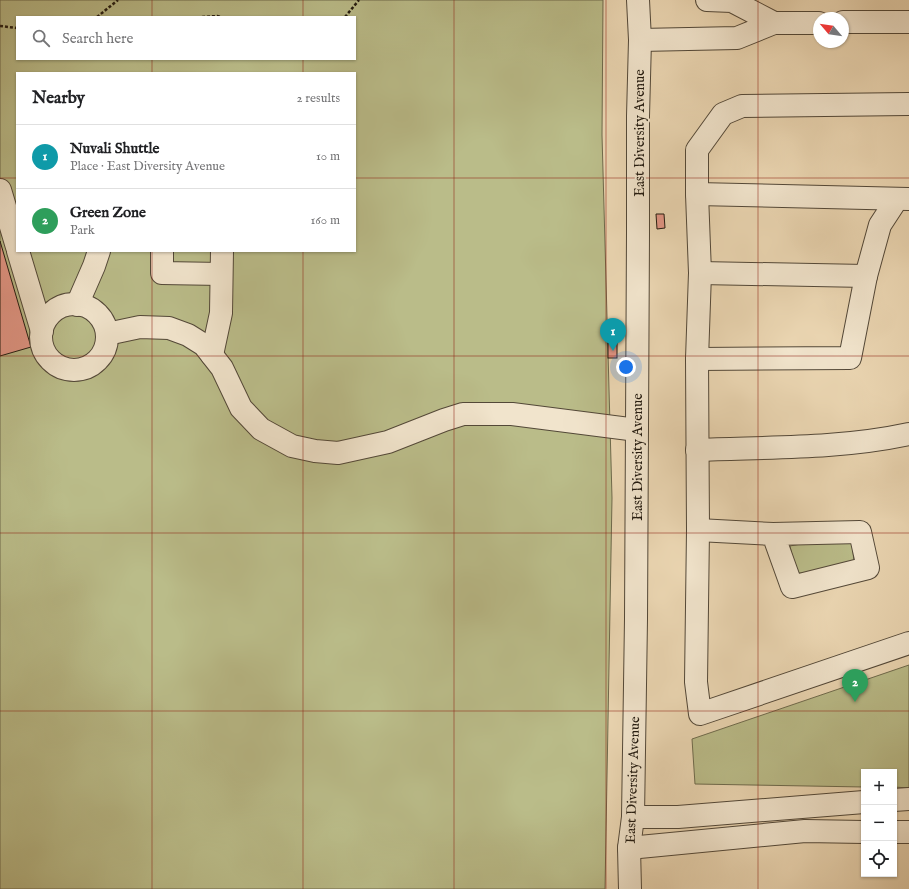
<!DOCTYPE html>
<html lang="en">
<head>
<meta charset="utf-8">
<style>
  :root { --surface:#fff; --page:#f2f2f2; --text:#202124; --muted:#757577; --line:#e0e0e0; --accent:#8f2418 }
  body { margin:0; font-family:"IM FELL English",serif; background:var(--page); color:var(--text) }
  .controls { position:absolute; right:12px; bottom:12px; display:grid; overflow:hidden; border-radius:0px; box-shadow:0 1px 3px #0004 }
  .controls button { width:36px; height:36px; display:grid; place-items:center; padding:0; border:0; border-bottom:1px solid var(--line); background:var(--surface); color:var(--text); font:20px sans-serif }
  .compass { position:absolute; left:813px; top:12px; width:36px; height:36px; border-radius:50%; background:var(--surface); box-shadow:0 1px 3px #0004; rotate:299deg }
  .you { position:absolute; left:626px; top:367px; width:14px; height:14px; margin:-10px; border:3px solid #fff; border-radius:50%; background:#1a73e8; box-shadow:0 0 0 6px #1a73e833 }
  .badge { display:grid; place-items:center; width:26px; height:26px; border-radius:50%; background:var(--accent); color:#fff; font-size:13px; font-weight:700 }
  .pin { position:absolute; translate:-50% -33px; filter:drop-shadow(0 1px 2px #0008) }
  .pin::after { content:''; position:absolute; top:21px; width:14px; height:12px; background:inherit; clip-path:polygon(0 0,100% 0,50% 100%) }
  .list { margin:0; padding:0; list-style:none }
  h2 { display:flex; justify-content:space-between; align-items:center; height:52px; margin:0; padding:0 16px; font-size:17px }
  h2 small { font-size:13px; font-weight:400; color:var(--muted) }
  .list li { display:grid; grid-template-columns:26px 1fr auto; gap:12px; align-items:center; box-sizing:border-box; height:64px; padding:0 16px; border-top:1px solid var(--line) }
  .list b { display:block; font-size:15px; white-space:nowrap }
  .list p { margin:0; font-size:13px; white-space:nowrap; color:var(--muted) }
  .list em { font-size:13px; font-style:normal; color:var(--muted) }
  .icon { flex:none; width:22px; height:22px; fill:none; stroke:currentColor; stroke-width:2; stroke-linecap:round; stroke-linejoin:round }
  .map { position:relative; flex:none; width:909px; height:889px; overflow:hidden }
  .search { position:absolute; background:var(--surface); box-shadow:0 1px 3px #0004; left:16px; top:16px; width:340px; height:44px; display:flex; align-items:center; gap:10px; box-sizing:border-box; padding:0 14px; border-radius:0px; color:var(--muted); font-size:15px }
  .panel { position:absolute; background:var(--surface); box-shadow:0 1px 3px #0004; left:16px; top:72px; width:340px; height:180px; border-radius:0px }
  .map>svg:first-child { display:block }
  .green { fill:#babc89; stroke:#6e6a4c; fill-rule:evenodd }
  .building { fill:#e59787; stroke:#21190f }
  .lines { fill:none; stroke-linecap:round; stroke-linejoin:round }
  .minor-casing { stroke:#534838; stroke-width:24 }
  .path { stroke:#21190f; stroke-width:2.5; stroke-dasharray:3 2; stroke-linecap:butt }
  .minor { stroke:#f1e4cc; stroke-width:22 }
  .grid { fill:none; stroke:#8f2418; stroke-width:1; stroke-opacity:0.55 }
  .labels { text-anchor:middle; stroke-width:4; stroke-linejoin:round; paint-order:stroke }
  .street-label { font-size:14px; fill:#21190f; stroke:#f1e4cc }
</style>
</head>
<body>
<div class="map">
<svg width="909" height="889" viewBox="0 0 909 889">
  <rect width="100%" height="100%" fill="#ead5b1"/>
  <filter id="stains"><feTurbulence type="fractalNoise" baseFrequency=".005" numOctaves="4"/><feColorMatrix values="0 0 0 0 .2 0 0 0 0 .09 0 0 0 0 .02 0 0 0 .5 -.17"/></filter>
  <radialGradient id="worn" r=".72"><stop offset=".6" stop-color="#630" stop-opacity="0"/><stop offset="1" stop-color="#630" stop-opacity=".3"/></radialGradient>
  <g class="green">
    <path d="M0 0H603L602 135 612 498 605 889H0ZM17 17H355V59H17ZM17 73H355V251H17Z"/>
    <path d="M828 539 852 542 854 562 819 574 796 573 790 546Z"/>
    <path d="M909 665V788L894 787V772H864V787L695 784 692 739Z"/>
  </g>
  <g class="building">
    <path d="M656 214H664L665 228 657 229Z"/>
    <path d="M0 241 31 347 0 356Z"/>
    <rect x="608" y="343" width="9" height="15"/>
  </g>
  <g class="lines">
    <g class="minor-casing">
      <g id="minor">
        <path d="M843 22H909"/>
        <path d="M774 23H819"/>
        <path d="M640 40 737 38 774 23 732 1 707 0"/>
        <path d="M909 104 742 106 723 114 697 150V194L700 273 697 359 698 530 696 682 700 714 909 643"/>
        <path d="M0 190 17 247"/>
        <path d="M697 194 908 199"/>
        <path d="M18 251 42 331"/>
        <path d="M162 251V273L221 274"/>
        <path d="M700 273 866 276"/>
        <circle cx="74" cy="337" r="33"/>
        <path d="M77 305 94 266 99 251"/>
        <path d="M107 334 140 327 169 328 188 335 204 345 222 368 241 408 261 429 292 446 315 451 338 453 388 442 444 420 463 414H512L637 430"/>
        <path d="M212 355 221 313 222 251"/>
        <path d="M697 359 850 358 866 276 880 225 897 199"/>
        <path d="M697 450C768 447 840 449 909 434"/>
        <path d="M698 530 773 534 860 532 868 568 792 587 773 534"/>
        <path d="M894 800 909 799"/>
        <path d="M633 817H678L864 802"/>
        <path d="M894 832H909"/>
        <path d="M629 848 805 831 864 832"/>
        <path d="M630 889 629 848 633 817 636 619 638 233V116L640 40 638 0"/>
      </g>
    </g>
    <g class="path">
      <path d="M97 17 118 0"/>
      <path d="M202 17 217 16 221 17"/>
      <path d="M345 17 359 0"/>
      <path d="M0 26 17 28"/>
    </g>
    <use href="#minor" class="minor"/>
  </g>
  <path class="grid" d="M152 0V17M303 0V17M454 0V889M606 0V889M758 0V889M152 59V73M303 59V73M0 178H17M355 178H909M152 251V889M303 251V889M0 356H909M0 533H909M0 711H909"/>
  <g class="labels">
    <g class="street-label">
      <text transform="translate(639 133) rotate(-90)" y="5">East Diversity Avenue</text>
      <text transform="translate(637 457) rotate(-90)" y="5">East Diversity Avenue</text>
      <text transform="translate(632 780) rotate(-88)" y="5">East Diversity Avenue</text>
    </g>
  </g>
  <rect width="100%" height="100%" filter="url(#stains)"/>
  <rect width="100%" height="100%" fill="url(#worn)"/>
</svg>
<div class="controls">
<button>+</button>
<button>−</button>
<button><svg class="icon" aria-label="locate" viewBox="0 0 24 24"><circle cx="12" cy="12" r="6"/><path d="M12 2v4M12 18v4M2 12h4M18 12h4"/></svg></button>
</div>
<svg class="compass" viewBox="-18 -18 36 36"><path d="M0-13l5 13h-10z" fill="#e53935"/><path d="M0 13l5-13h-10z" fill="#757577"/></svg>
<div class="you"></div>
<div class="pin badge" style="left:613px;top:351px;background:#0f9aa8">1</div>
<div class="pin badge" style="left:855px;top:702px;background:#2e9e5b">2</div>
<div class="search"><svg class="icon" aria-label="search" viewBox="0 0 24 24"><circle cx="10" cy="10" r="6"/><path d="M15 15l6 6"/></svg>Search here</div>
<section class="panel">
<h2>Nearby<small>2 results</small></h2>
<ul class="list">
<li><span class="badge" style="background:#0f9aa8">1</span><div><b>Nuvali Shuttle</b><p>Place · East Diversity Avenue</p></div><em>10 m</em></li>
<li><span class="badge" style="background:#2e9e5b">2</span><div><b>Green Zone</b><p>Park</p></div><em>160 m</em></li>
</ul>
</section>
</div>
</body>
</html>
